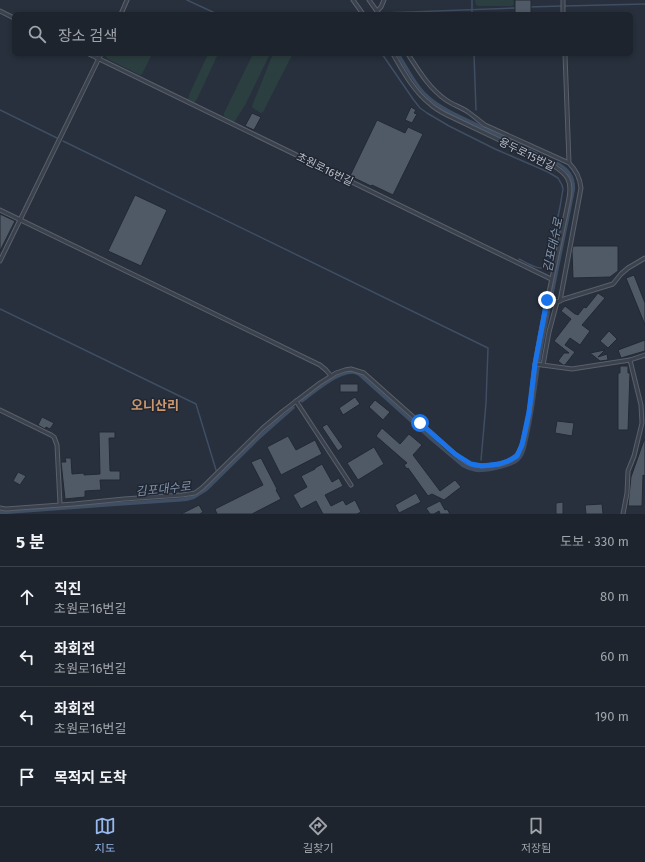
<!DOCTYPE html>
<html lang="ko">
<head>
<meta charset="utf-8">
<style>
  :root { --surface:#1d242d; --page:#252c35; --text:#f1f3f6; --muted:#a0a4aa; --line:#3b4149; --accent:#96b8ee }
  body { margin:0; font-family:"Fira Sans","Noto Sans KR",sans-serif; background:var(--page); color:var(--text) }
  .stop { position:absolute; width:12px; height:12px; margin:-9px; border:3px solid #1a73e8; border-radius:50%; background:#fff }
  .stop.end { background:#1a73e8; border-color:#fff; box-shadow:0 1px 4px #0008 }
  .list { margin:0; padding:0; list-style:none }
  h2 { display:flex; justify-content:space-between; align-items:center; height:52px; margin:0; padding:0 16px; font-size:17px }
  h2 small { font-size:13px; font-weight:400; color:var(--muted) }
  .list li { display:grid; grid-template-columns:26px 1fr auto; gap:12px; align-items:center; box-sizing:border-box; height:60px; padding:0 16px; border-top:1px solid var(--line) }
  .list b { display:block; font-size:15px; white-space:nowrap }
  .list p { margin:0; font-size:13px; white-space:nowrap; color:var(--muted) }
  .list em { font-size:13px; font-style:normal; color:var(--muted) }
  .icon { flex:none; width:22px; height:22px; fill:none; stroke:currentColor; stroke-width:2; stroke-linecap:round; stroke-linejoin:round }
  .map { position:relative; flex:none; width:645px; height:514px; overflow:hidden }
  .search { position:absolute; background:var(--surface); box-shadow:0 2px 6px #0003; left:12px; right:12px; top:12px; height:44px; display:flex; align-items:center; gap:10px; box-sizing:border-box; padding:0 14px; border-radius:6px; color:var(--muted); font-size:15px }
  .sheet { height:292px; background:var(--surface) }
  nav { display:flex; justify-content:space-around; align-items:center; box-sizing:border-box; height:56px; border-top:1px solid var(--line); background:var(--surface); font-size:11px; color:var(--muted) }
  nav a { display:grid; justify-items:center; gap:2px }
  nav .on { color:var(--accent) }
  .map>svg:first-child { display:block }
  .green { fill:#2c3f40 }
  .water { fill:#3f4e63 }
  .lines { fill:none; stroke-linecap:round; stroke-linejoin:round }
  .stream { stroke:#3f4e63; stroke-width:1.5 }
  .building { fill:#505a67; stroke:#222934 }
  .lane-casing { stroke:#59606b; stroke-width:5 }
  .lane { stroke:#3b424d; stroke-width:3 }
  .route { stroke:#1a73e8; stroke-width:5 }
  .labels { text-anchor:middle; stroke-width:3; stroke-linejoin:round; paint-order:stroke }
  .street-label { font-size:11px; fill:#b7bdc8; stroke:#202732 }
  .water-label { font-size:12px; font-style:italic; fill:#8294ac; stroke:#202732 }
  .quarter-label { font-size:13px; font-weight:bold; fill:#ca976f; stroke:#202732 }
</style>
</head>
<body>
<div class="map">
<svg width="645" height="514" viewBox="0 0 645 514">
  <rect width="100%" height="100%" fill="#27303c"/>
  <g class="green">
    <path d="M475 0H513L514 4 512 6H479L476 5Z"/>
    <path d="M105 54H152L142 74 140 75 108 59 106 57Z"/>
    <path d="M208 54H218L197 99 195 102H193L188 100 189 95Z"/>
    <path d="M253 54H270L245 105 235 121 233 122 224 116V113Z"/>
    <path d="M273 54H291L292 55 263 112 261 113 253 108 252 106Z"/>
  </g>
  <g class="water">
    <path d="M396 54H400C408 67 415 81 425 92 440 107 459 114 477 123 505 137 532 150 560 163 570 169 576 177 575 190 565 240 554 291 544 342 538 373 536 404 529 435 527 443 526 454 520 460 513 468 486 473 476 472 471 471 466 469 462 467L430 440 362 379C359 376 355 373 351 374 337 374 313 395 302 403L300 401C311 392 338 370 351 371 356 371 360 373 363 375 385 395 407 414 429 434 439 443 457 462 469 466 480 470 510 467 518 457 526 446 527 429 529 416 533 392 537 368 541 344 548 298 560 251 569 205 572 188 575 178 559 166L447 113C421 98 411 78 396 54Z"/>
    <path d="M294 406 295 408 261 438 207 491 194 499 187 501 175 502 116 506 7 514H0V510L5 511 102 503 181 498 196 495 206 487 256 438 276 420Z"/>
  </g>
  <g class="lines">
    <g class="stream">
      <path d="M187 0 217 14"/>
      <path d="M472 0V14"/>
      <path d="M564 6 645 4"/>
      <path d="M529 7 561 6"/>
      <path d="M383 13 515 8"/>
      <path d="M382 54 413 99 420 108 427 113 449 126 495 149 548 172 558 178 562 185 563 189 560 207 547 267C539 271 527 263 519 259"/>
      <path d="M474 54 476 110"/>
      <path d="M0 110 57 138"/>
      <path d="M63 141 488 348 486 403 481 460"/>
      <path d="M0 309 196 404 216 470"/>
    </g>
  </g>
  <g class="building">
    <rect x="515" y="0" width="16" height="14"/>
    <path d="M411 107 416 110 414 113 417 114 412 123 405 120Z"/>
    <path d="M252 113 261 117 254 130 245 126Z"/>
    <path d="M377 120 405 133 408 127 423 134 393 195 372 185 371 186 350 176Z"/>
    <path d="M135 195 167 210 141 266 108 251Z"/>
    <path d="M0 214 15 221 0 251Z"/>
    <path d="M573 246H618V271L610 277 573 278 572 251Z"/>
    <path d="M634 275 645 303V325L626 278Z"/>
    <path d="M598 293 605 298 582 325 590 331 580 345 570 338 565 345 575 352 565 365H563L558 361 564 353H569L554 341 571 319 561 311 565 306 575 314H576L578 315 584 307 586 308Z"/>
    <path d="M609 331 617 339 608 348 600 341Z"/>
    <path d="M645 340V351L621 358 618 350Z"/>
    <path d="M605 350 598 357 607 354 608 360 600 361 590 353Z"/>
    <path d="M620 366H628V373H630L628 430H618V373H620Z"/>
    <rect x="340" y="384" width="18" height="8"/>
    <path d="M355 397 360 404 343 415 339 408Z"/>
    <path d="M375 400 390 412 383 420 369 407Z"/>
    <path d="M42 417 54 423 50 429 46 427 45 429 38 425Z"/>
    <path d="M557 421 574 423 572 436 555 433Z"/>
    <path d="M327 424 343 447 338 451 322 427Z"/>
    <path d="M382 428 400 444 409 434 422 445 413 455 440 491 455 480 461 487 444 500 432 494 428 496 408 468 407 469 404 465 407 463 376 436Z"/>
    <path d="M99 432H115V438H109L110 471H120V480H100L101 490 85 491V497L65 499 61 462H66L65 458H71L72 474 84 473V475L100 474Z"/>
    <path d="M288 436 296 450 315 440 322 454 281 475 267 447Z"/>
    <path d="M644 440H645V476L643 475 642 506H628L631 477Z"/>
    <path d="M374 447 384 464 358 480 347 463Z"/>
    <path d="M261 458 277 489 276 490 281 499 252 514H217L215 509 263 485 251 462Z"/>
    <path d="M322 464 332 482 339 478 343 486 325 495 331 506 343 500 346 505 355 500 361 512 357 514H323L316 501 301 509 293 495 307 487 301 476 315 469V468Z"/>
    <path d="M18 472 26 476 20 485 13 481Z"/>
    <path d="M416 493 421 502 399 513 395 505Z"/>
    <path d="M440 501 445 510 447 509 450 514H438L440 513 439 511 434 514H430L426 508Z"/>
    <path d="M563 502V514H556V503Z"/>
    <path d="M602 504 603 514H586L585 505Z"/>
    <path d="M199 505 203 512 200 514H181Z"/>
  </g>
  <g class="lines">
    <g class="lane-casing">
      <g id="lane">
        <path d="M353 0 363 14"/>
        <path d="M369 0 379 14"/>
        <path d="M563 0V14"/>
        <path d="M0 11 14 18"/>
        <path d="M377 11 381 7 384 0"/>
        <path d="M121 14 127 0"/>
        <path d="M89 54 551 279"/>
        <path d="M408 54C419 71 429 88 446 100 453 105 461 107 468 112 474 116 479 121 485 125L569 163C576 170 580 178 581 188L560 301"/>
        <path d="M565 54 569 163"/>
        <path d="M0 210 320 365 326 370 331 376"/>
        <path d="M0 261 101 54"/>
        <path d="M547 300 557 302 564 299 613 284 621 274 628 268 645 258"/>
        <path d="M535 364 572 369 630 360 645 355"/>
        <path d="M543 365 549 332 557 302"/>
        <path d="M296 401 351 485"/>
        <path d="M0 410 51 435 54 437 57 445 60 504"/>
        <path d="M0 508 6 509 74 504 124 499 182 495 195 493 202 488 263 428 282 412 320 383 336 373 345 370 351 369 364 373 455 454C460 458 465 462 470 464 481 468 508 465 516 456 524 448 528 418 530 407 532 393 533 378 535 365 544 309 558 254 569 198 572 181 568 175 554 166L447 115C441 112 434 108 429 103 413 90 403 71 393 54"/>
        <path d="M623 514 627 493 628 471 634 456 642 423 641 405 630 360"/>
      </g>
    </g>
    <use href="#lane" class="lane"/>
  </g>
  <g class="lines">
    <path class="route" d="M420 423 455 454 471 464 482 466 499 464 508 461 517 456 522 445 529 412 535 364 547 300"/>
  </g>
  <g class="labels">
    <g class="street-label">
      <text transform="translate(527 154) rotate(26)" y="4">용두로15번길</text>
      <text transform="translate(325 169) rotate(26)" y="4">초원로16번길</text>
    </g>
    <g class="water-label">
      <text transform="translate(553 245) rotate(-78)" y="4">김포대수로</text>
      <text transform="translate(163 489) rotate(-6)" y="4">김포대수로</text>
    </g>
    <g class="quarter-label">
      <text x="155" y="410">오니산리</text>
    </g>
  </g>
</svg>
<div class="stop" style="left:420px;top:423px"></div>
<div class="stop end" style="left:547px;top:300px"></div>
<div class="search"><svg class="icon" aria-label="search" viewBox="0 0 24 24"><circle cx="10" cy="10" r="6"/><path d="M15 15l6 6"/></svg>장소 검색</div>
</div>
<section class="sheet">
<h2>5 분<small>도보 · 330 m</small></h2>
<ul class="list">
<li><svg class="icon" aria-label="ahead" viewBox="0 0 24 24"><path d="M12 20V5M6 11l6-6 6 6"/></svg><div><b>직진</b><p>초원로16번길</p></div><em>80 m</em></li>
<li><svg class="icon" aria-label="left" viewBox="0 0 24 24"><path d="M17 20v-9H6M10 6l-5 5 5 5"/></svg><div><b>좌회전</b><p>초원로16번길</p></div><em>60 m</em></li>
<li><svg class="icon" aria-label="left" viewBox="0 0 24 24"><path d="M17 20v-9H6M10 6l-5 5 5 5"/></svg><div><b>좌회전</b><p>초원로16번길</p></div><em>190 m</em></li>
<li><svg class="icon" aria-label="arrive" viewBox="0 0 24 24"><path d="M6 21V4h12l-3 4 3 4H6"/></svg><div><b>목적지 도착</b></div></li>
</ul>
</section>
<nav>
<a class="on"><svg class="icon" aria-label="map" viewBox="0 0 24 24"><path d="M3 6l6-2 6 2 6-2v14l-6 2-6-2-6 2zM9 4v14M15 6v14"/></svg>지도</a>
<a><svg class="icon" aria-label="directions" viewBox="0 0 24 24"><path d="M12 3l9 9-9 9-9-9zM9 14v-3h6M13 9l2 2-2 2"/></svg>길찾기</a>
<a><svg class="icon" aria-label="saved" viewBox="0 0 24 24"><path d="M7 4h10v16l-5-4-5 4z"/></svg>저장됨</a>
</nav>
</body>
</html>
